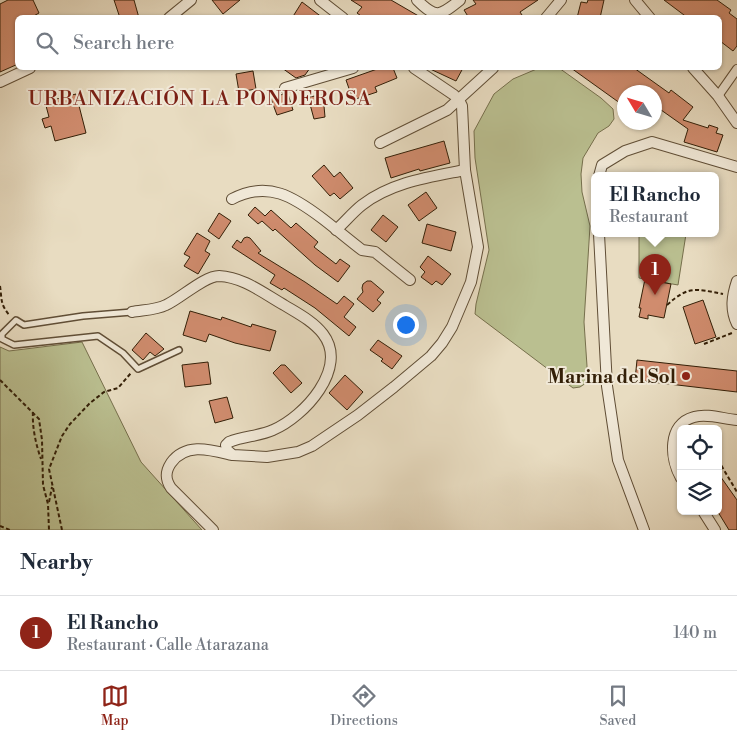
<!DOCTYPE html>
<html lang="en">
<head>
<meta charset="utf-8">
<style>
  :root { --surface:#fff; --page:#f2f2f3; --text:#1f2937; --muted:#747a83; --line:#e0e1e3; --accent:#8f2418 }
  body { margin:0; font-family:"Libre Bodoni",serif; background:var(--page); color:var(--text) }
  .controls { position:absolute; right:15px; bottom:15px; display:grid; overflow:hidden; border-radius:8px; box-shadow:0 1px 4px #0004 }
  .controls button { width:45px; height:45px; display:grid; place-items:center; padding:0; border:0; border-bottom:1px solid var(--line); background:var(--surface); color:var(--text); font:25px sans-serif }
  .compass { position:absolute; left:617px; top:85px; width:45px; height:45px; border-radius:50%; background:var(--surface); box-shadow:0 1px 4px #0004; rotate:308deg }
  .you { position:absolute; left:405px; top:324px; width:18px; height:18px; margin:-12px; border:4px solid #fff; border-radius:50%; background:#1a73e8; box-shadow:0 0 0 8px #1a73e833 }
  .badge { display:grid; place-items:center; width:32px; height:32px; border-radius:50%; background:var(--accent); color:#fff; font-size:16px; font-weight:700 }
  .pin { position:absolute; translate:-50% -41px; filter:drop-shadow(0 1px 2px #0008) }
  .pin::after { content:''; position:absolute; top:26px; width:18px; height:15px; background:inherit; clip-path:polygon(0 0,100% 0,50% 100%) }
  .popup { position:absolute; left:591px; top:172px; width:128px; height:65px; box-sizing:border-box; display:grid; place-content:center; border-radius:8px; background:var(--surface); filter:drop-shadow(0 1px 4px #0005); font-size:16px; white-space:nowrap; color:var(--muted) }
  .popup b { font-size:19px; color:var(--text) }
  .popup::after { content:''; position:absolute; left:50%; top:100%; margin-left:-10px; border:10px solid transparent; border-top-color:var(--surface) }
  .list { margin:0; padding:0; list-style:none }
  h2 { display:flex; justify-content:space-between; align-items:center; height:65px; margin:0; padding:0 20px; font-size:21px }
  h2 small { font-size:16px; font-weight:400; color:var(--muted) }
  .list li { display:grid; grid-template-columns:32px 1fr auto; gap:15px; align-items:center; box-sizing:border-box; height:75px; padding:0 20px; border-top:1px solid var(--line) }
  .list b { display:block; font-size:19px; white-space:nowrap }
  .list p { margin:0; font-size:16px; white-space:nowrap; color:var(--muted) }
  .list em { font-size:16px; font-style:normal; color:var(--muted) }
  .icon { flex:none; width:28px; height:28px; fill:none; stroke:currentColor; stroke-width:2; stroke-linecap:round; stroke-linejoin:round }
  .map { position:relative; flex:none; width:737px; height:530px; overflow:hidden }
  .search { position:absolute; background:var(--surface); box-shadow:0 1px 4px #0004; left:15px; right:15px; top:15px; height:55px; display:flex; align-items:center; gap:12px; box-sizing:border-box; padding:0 18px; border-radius:8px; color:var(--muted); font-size:19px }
  .sheet { height:140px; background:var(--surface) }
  nav { display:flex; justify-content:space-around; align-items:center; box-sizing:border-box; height:70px; border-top:1px solid var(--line); background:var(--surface); font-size:14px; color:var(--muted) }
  nav a { display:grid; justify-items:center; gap:2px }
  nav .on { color:var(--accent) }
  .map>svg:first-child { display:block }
  .green { fill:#babf90; stroke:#766f4c }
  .building { fill:#d08c6e; stroke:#331f07 }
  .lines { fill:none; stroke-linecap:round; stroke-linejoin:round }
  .service-casing { stroke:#604e36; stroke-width:8 }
  .pedestrian-casing { stroke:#604e36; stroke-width:10 }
  .minor-casing { stroke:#604e36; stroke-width:12 }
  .path { stroke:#331f07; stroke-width:2; stroke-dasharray:4 2.5; stroke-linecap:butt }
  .service { stroke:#f0e8d7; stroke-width:5 }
  .pedestrian { stroke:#f0e8d7; stroke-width:8 }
  .minor { stroke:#f0e8d7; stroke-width:10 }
  .poi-dot { fill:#8f2418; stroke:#f0e8d7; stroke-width:2 }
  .labels { text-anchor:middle; stroke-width:4; stroke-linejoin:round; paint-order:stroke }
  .poi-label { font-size:19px; font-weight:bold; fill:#331f07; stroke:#f0e8d7; text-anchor:end }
  .neighbourhood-label { font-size:20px; letter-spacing:1px; fill:#7a1f14; stroke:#f0e8d7 }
</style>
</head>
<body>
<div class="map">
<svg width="737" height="530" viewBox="0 0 737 530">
  <rect width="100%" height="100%" fill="#e8dcc1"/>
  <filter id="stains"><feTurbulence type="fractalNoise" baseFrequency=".004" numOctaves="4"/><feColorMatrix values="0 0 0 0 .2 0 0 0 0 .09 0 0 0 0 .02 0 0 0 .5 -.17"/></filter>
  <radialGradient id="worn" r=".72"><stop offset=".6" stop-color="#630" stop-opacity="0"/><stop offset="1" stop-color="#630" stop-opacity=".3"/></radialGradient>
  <g class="green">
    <path d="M539 68H559L601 98 613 109 614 119 609 126 598 133 583 158 581 174 582 192 590 226 584 322 587 366 586 383 580 387 573 388 475 314 476 304 489 250 475 158 474 131 494 94 513 79Z"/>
    <path d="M639 234H686L678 285 639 278Z"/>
    <path d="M82 342 141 462 202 530H0V347L9 351Z"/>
  </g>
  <g class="building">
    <path d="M8 0H33L39 13 30 18H18V64L0 72V4Z"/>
    <path d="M114 0H134L139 18H120Z"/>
    <path d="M212 0H240L223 14Z"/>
    <path d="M351 0H391L422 18H364L357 13 362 7Z"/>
    <path d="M473 0H538L520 12 524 18H469L464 10 476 4Z"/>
    <path d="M588 0H604L600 18H577L581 2 587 3Z"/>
    <path d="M664 0H717L731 10 729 13 737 19V46L733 51 720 41V18H688Z"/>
    <path d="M302 2 323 18H292Z"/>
    <path d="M282 68H310L305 75 296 78Z"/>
    <path d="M380 68H393L397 78 375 87 377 92 353 100 346 80Z"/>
    <path d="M428 68H463L456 81Z"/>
    <path d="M571 68H634L669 93 671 90 693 107 683 120 708 128 709 125 718 128 716 133 723 135 717 152 684 142 688 129 654 105V92H624V106Z"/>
    <path d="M253 71 256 89 239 92 236 74Z"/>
    <path d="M76 94 86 133 55 141 51 126 45 128 42 119 49 117 45 102Z"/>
    <path d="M283 94H288L293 110 277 115 271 99Z"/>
    <path d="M323 95 325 117 314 119 308 97Z"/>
    <path d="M444 141 450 163 420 171 419 169 391 178 385 158Z"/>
    <path d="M324 165 334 177 340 172 353 188 340 199 334 193 330 196 312 176Z"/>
    <path d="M426 192 437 208 419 221 408 205Z"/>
    <path d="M255 207 265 216 271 210 291 228 296 223 318 242 314 247 336 264 340 259 350 266 338 282 315 265 275 229 273 231 262 221 258 224 248 215Z"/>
    <path d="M219 213 231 221 219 239 208 231Z"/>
    <path d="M383 215 398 227 386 242 371 230Z"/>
    <path d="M427 224 456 232 451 251 422 243Z"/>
    <path d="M197 233 210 241 205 251 210 254 198 274 184 266 190 257 184 254Z"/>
    <path d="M247 237 250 238 261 251 258 253 305 282 337 304 344 296 354 304 344 317 356 327 349 336 315 308 284 288 282 290 270 283 275 275 232 247 237 240 241 243 244 238Z"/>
    <path d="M428 256 451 274 442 285 436 281 432 285 421 277 425 272 420 267Z"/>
    <path d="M645 279 671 284 664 318 648 315V319L639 317 641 308H639Z"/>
    <path d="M367 281H371L384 292 377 300 381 303 373 312 357 299 363 292 362 288 363 284Z"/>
    <path d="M703 300 716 337 695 344 683 307Z"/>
    <path d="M190 311 221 320 222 317 251 327 252 324 276 331 270 351 235 343 209 334 206 342 183 335Z"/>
    <path d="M146 333 164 349 155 356 150 352 143 360 132 350Z"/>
    <path d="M378 340 402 356 392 369 381 361 383 359 370 350Z"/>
    <path d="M637 360 737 371V392L635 380Z"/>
    <path d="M208 362 211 384 185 387 182 365Z"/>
    <path d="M281 365H285L302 383 291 393 273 373Z"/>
    <path d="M345 375 363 392 347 410 329 393Z"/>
    <path d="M227 397 233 418 215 423 209 401Z"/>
    <path d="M718 473 737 500V530H729L718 512Z"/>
  </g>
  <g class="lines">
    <g class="service-casing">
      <path id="service" d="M132 312 83 316 24 325 16 320 2 334V339L14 345 98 336 123 353 138 369 179 350"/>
    </g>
    <g class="pedestrian-casing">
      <path id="pedestrian" d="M718 96 737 69"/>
    </g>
    <g class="minor-casing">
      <g id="minor">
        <path d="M320 0 343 18"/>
        <path d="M417 0C436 19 440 16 460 0"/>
        <path d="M635 0 650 18"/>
        <path d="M169 18 191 0"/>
        <path d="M546 18 561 0"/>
        <path d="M693 68 718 96 737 123"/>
        <path d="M0 82 30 68"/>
        <path d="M285 88 353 68"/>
        <path d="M380 143 447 110 493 68"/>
        <path d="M599 176 602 165 625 151 652 142 737 167"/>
        <path d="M232 199C268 180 294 197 323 219 336 229 349 240 362 250L375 252 410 280"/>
        <path d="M336 230C345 222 353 212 362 205 392 182 430 177 465 170"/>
        <path d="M599 234 607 386 618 460 644 530"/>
        <path d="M737 281C732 296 730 309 737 324"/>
        <path d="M132 312C143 310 156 310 166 305 180 299 204 276 219 276 243 277 263 293 284 305 297 313 313 321 323 334 349 368 304 417 273 430 260 436 244 436 229 442L226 445 227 450 233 455 267 457 298 452 312 446 358 415 394 387 431 356 442 343 452 327 471 282 478 247 465 170 462 106 459 100 454 95 414 68"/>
        <path d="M681 478C670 459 667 424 694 417 707 413 724 419 737 420"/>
        <path d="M703 511 715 530"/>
        <path d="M213 530 171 488C165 479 165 472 171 463 186 442 211 450 232 455"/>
      </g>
    </g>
    <g class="path">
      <path d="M0 286C2 300 0 304 10 316"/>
      <path d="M667 305C689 285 696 289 723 294"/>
      <path d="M704 344 732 333"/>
      <path d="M0 380 39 419 42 440 43 485 48 504 49 530"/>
      <path d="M33 412C32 427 36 445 41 459"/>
      <path d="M718 460 737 492"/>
      <path d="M49 502 52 487"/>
      <path d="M0 526 10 530"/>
      <path d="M62 530 49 469 62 436 70 424 90 403 104 392 118 388 131 373"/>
    </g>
    <use href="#service" class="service"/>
    <use href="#pedestrian" class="pedestrian"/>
    <use href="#minor" class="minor"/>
  </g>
  <circle class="poi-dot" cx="686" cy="376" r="5"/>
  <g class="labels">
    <g class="poi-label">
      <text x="676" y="383">Marina del Sol</text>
    </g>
    <g class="neighbourhood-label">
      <text x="200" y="105">URBANIZACIÓN LA PONDEROSA</text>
    </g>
  </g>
  <rect width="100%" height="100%" filter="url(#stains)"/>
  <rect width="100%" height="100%" fill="url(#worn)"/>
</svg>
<div class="controls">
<button><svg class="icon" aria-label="locate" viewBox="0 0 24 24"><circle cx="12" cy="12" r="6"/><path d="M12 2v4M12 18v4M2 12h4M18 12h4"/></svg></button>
<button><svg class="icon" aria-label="layers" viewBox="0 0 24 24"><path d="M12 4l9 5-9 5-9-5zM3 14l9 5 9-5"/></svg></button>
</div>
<svg class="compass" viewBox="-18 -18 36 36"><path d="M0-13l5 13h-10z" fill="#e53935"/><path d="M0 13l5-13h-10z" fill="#747a83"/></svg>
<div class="you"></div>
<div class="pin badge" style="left:655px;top:295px">1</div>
<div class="popup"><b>El Rancho</b>Restaurant</div>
<div class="search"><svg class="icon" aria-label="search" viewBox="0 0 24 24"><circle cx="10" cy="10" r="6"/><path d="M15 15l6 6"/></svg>Search here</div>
</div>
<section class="sheet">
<h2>Nearby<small></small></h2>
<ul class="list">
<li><span class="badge">1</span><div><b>El Rancho</b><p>Restaurant · Calle Atarazana</p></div><em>140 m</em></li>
</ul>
</section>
<nav>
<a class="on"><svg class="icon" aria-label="map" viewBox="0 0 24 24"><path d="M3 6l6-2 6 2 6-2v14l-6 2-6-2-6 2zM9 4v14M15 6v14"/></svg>Map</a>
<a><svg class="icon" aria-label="directions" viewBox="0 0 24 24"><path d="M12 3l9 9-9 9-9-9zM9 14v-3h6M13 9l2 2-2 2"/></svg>Directions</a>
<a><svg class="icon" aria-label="saved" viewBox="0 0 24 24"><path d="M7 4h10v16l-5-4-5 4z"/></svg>Saved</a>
</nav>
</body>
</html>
